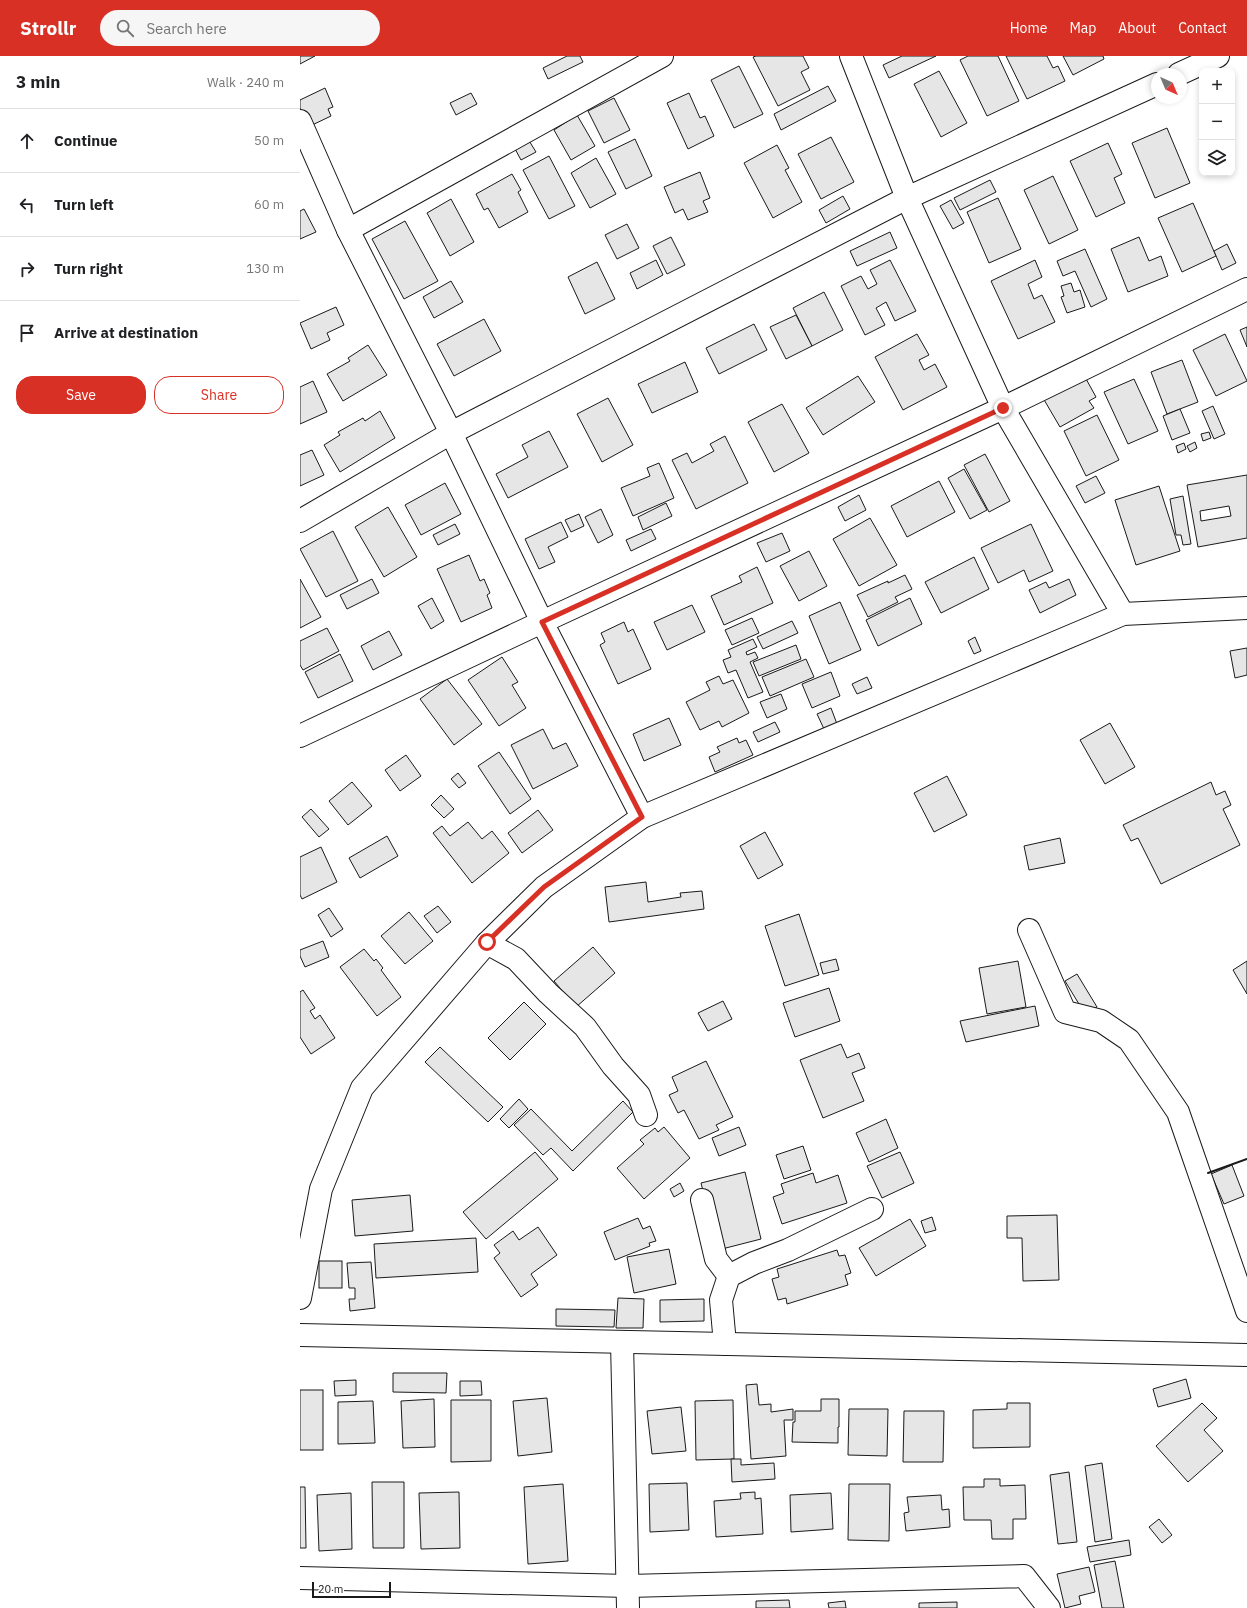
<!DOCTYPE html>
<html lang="en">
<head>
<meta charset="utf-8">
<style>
  :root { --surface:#fff; --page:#f6f6f6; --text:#202124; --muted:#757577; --line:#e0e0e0; --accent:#d93025 }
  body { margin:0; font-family:"IBM Plex Sans",sans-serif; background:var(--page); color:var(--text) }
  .controls { position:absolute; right:12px; top:12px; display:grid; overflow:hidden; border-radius:8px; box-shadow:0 2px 6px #0003 }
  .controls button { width:36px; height:36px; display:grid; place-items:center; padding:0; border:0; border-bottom:1px solid var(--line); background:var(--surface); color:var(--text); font:20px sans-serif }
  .compass { position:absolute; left:851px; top:12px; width:36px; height:36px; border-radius:50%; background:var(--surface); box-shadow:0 2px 6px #0003; rotate:136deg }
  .scale { position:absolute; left:12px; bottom:10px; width:79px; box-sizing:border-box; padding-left:4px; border:2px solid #1a1a1a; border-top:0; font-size:11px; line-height:14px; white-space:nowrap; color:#1a1a1a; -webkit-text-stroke:3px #fff; paint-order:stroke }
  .stop { position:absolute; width:12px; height:12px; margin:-9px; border:3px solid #d93025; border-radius:50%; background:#fff }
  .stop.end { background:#d93025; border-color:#fff; box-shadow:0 1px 4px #0008 }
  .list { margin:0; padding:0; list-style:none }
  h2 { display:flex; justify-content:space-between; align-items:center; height:52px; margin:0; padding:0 16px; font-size:17px }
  h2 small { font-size:13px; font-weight:400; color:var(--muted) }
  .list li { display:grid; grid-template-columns:26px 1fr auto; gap:12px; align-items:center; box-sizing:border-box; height:64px; padding:0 16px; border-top:1px solid var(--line) }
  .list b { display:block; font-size:15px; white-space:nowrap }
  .list em { font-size:13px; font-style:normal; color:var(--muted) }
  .actions { display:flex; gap:8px; padding:12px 16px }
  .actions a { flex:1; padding:9px 0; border:1px solid var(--accent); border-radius:16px; text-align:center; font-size:14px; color:var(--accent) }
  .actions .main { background:var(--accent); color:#fff }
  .icon { flex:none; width:22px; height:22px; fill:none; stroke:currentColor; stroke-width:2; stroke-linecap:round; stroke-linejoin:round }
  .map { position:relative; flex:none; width:947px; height:1552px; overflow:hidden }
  header { display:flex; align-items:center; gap:24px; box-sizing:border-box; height:56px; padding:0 20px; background:var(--accent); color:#fff }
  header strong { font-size:19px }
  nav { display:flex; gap:22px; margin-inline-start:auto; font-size:14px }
  .search { width:280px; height:36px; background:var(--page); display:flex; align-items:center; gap:10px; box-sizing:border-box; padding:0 14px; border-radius:22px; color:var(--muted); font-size:15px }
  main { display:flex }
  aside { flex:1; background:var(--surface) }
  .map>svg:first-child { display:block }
  .building { fill:#e6e6e6; stroke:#1a1a1a; fill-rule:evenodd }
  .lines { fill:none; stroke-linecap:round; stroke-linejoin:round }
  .minor-casing { stroke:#1a1a1a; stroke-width:24 }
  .minor { stroke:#fff; stroke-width:22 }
  .wall { stroke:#1a1a1a; stroke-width:2 }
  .route { stroke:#d93025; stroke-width:5 }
</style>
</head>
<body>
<header>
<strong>Strollr</strong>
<div class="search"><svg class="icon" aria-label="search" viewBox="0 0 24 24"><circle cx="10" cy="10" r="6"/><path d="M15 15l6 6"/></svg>Search here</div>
<nav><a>Home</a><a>Map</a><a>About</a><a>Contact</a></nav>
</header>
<main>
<aside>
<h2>3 min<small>Walk · 240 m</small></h2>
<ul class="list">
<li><svg class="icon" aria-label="ahead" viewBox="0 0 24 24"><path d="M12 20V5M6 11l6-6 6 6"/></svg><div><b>Continue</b></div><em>50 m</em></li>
<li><svg class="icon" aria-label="left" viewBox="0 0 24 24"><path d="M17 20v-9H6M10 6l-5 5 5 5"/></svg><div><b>Turn left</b></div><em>60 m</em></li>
<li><svg class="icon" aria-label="right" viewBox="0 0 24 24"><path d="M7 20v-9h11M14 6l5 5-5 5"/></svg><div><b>Turn right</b></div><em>130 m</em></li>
<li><svg class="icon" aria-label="arrive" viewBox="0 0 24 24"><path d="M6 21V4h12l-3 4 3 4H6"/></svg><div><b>Arrive at destination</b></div></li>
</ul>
<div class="actions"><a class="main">Save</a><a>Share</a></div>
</aside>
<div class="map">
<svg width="947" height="1552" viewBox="0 0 947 1552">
  <rect width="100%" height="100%" fill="#fff"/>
  <g class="building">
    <path d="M0 0H15L0 8Z"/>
    <path d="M267 0H280L283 6 248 23 243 12Z"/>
    <path d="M456 0H503L509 12 501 16 510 34 478 50 453 1Z"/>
    <path d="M602 0H636L589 22 583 9Z"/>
    <path d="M668 0H698L719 45 687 60 660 4Z"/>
    <path d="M706 0H747L753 12 758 10 765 25 727 43Z"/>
    <path d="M763 0H803L804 3 773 19Z"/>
    <path d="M439 10 463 58 434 72 411 24Z"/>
    <path d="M639 15 667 67 641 81 614 28Z"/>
    <path d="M528 30 536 45 481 74 474 58Z"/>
    <path d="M25 32 33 51 28 53 31 60 8 71 0 52V44Z"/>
    <path d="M171 37 177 48 156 59 150 47Z"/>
    <path d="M389 37 400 62 405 60 414 80 388 93 367 47Z"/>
    <path d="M314 42 330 74 304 87 288 55Z"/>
    <path d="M277 59 295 90 271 104 254 74Z"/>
    <path d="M867 72 890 127 855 142 832 87Z"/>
    <path d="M531 81 554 126 521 143 498 98Z"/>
    <path d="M228 83 236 96 221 104 214 91Z"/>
    <path d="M335 83 352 120 326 133 308 96Z"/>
    <path d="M808 87 822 118 814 122 825 147 796 161 770 105Z"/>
    <path d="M477 89 489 112 485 114 502 146 473 162 444 107Z"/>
    <path d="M249 100 275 150 249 163 223 114Z"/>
    <path d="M296 102 316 138 290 152 271 117Z"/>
    <path d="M400 116 410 142 403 145 408 156 388 164 383 153 375 157 364 131Z"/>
    <path d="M212 118 221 134 218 136 228 156 199 172 188 152 184 154 176 138Z"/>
    <path d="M753 120 778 174 749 188 724 134Z"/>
    <path d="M690 124 696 136 660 154 654 142Z"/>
    <path d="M543 140 550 153 526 167 519 154Z"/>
    <path d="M698 142 721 193 689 207 667 156Z"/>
    <path d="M151 143 174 186 150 200 127 157Z"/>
    <path d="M651 144 664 167 653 173 640 150Z"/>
    <path d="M893 147 916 200 882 216 858 162Z"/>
    <path d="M4 153 16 176 0 183V155Z"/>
    <path d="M105 165 138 225 104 243 72 183Z"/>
    <path d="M327 168 339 192 317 203 305 179Z"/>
    <path d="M590 176 597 192 557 210 550 195Z"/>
    <path d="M371 181 385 209 367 218 353 190Z"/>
    <path d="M839 181 849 205 861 200 868 220 828 236 811 193Z"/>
    <path d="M927 188 936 207 922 214 914 195Z"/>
    <path d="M785 193 807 243 791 251 775 215 763 220 757 205Z"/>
    <path d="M356 204 363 219 337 233 330 217Z"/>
    <path d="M590 204 616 255 595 265 586 246 576 252 585 269 565 279 541 230 561 220 568 233 577 228 570 214Z"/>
    <path d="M735 204 742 221 728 228 734 243 742 239 755 266 718 283 691 225Z"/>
    <path d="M297 206 315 243 285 258 268 221Z"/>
    <path d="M151 225 163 246 134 262 123 241Z"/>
    <path d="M771 227 774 236 780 234 785 251 767 257 761 241 764 240 761 230Z"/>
    <path d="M524 236 543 274 512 290 493 252Z"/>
    <path d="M36 251 44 269 27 277 30 284 11 293 0 267Z"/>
    <path d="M496 259 512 290 486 303 470 271Z"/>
    <path d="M184 263 201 295 154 320 137 288Z"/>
    <path d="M454 268 467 294 419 318 406 292Z"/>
    <path d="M947 271V291L940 274Z"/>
    <path d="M617 278 629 299 619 304 624 314 635 308 647 331 603 354 575 301Z"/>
    <path d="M925 278 947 325 916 340 893 294Z"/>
    <path d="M68 289 87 319 43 345 27 318 50 305 48 302Z"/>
    <path d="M882 304 898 346 867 358 851 316Z"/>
    <path d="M385 306 398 336 352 357 338 328Z"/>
    <path d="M558 320 575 346 523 379 506 352Z"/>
    <path d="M785 321 796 341 789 345 794 352 760 371 743 342Z"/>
    <path d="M834 323 858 375 828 388 804 336Z"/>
    <path d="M13 325 27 356 0 368V331Z"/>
    <path d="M308 342 333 389 302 406 277 358Z"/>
    <path d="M482 348 509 397 474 416 448 366Z"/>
    <path d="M913 350 925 378 914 383 902 355Z"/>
    <path d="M880 353 890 377 872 384 863 360Z"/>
    <path d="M80 355 95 382 40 416 24 389 40 379 38 376 63 362 65 365Z"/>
    <path d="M797 359 819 404 786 420 764 375Z"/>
    <path d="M249 375 268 411 208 442 196 418 228 401 222 389Z"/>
    <path d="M909 376 911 382 903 385 901 378Z"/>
    <path d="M425 380 448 427 396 453 372 404 387 397 392 407 414 395 410 388Z"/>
    <path d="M895 386 897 392 890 396 887 390Z"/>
    <path d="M884 387 886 393 878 397 876 390Z"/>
    <path d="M12 394 24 419 0 430V399Z"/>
    <path d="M685 398 710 445 689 456 664 409Z"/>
    <path d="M359 407 374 442 333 460 321 432 350 420 347 412Z"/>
    <path d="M664 413 687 454 670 463 648 422Z"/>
    <path d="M947 419V482L898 491 887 429ZM929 450 931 460 901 465 900 455Z"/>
    <path d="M796 420 805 437 785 447 776 430Z"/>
    <path d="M639 425 655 456 607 481 591 450Z"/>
    <path d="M145 427 161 458 121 479 105 449Z"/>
    <path d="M859 430 880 495 836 509 815 444Z"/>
    <path d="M559 439 566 454 545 465 538 451Z"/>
    <path d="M883 440 891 488 883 489 881 479H876L870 443Z"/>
    <path d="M366 447 372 460 343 474 338 461Z"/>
    <path d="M88 451 117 501 84 521 55 471Z"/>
    <path d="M301 453 313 479 298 487 285 461Z"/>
    <path d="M279 458 284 470 271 476 265 464Z"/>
    <path d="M570 462 597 509 559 530 533 483Z"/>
    <path d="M261 466 268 481 248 491 255 506 239 513 225 483Z"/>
    <path d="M155 468 160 478 138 489 133 479Z"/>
    <path d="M731 468 753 515 729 526 724 514 698 527 681 492Z"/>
    <path d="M351 473 356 483 331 495 326 484Z"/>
    <path d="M33 475 58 525 26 541 0 493Z"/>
    <path d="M482 477 490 495 466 506 457 487Z"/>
    <path d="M509 495 527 530 499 545 480 510Z"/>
    <path d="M169 499 180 525 184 523 190 537 187 539 192 552 161 566 137 513Z"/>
    <path d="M674 501 689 533 641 557 625 526Z"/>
    <path d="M457 511 473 547 424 569 411 540 442 526 439 520Z"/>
    <path d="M605 519 612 533 595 541 598 546 568 561 557 539 588 525V527Z"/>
    <path d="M0 523 21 561 0 572Z"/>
    <path d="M72 523 79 537 47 553 40 539Z"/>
    <path d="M769 523 776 539 740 557 729 534 746 526 749 532Z"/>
    <path d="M132 542 144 565 131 573 118 550Z"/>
    <path d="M610 542 622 568 578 590 566 564Z"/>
    <path d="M540 546 561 594 529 608 509 560Z"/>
    <path d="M392 549 405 576 367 594 354 566Z"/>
    <path d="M452 562 459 577 432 589 425 574Z"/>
    <path d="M492 565 498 577 463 593 457 581Z"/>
    <path d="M324 566 328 576 333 573 351 613 318 628 300 589 305 586 301 577Z"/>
    <path d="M27 572 39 595 3 614 0 609V585Z"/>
    <path d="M89 575 102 599 73 614 61 590Z"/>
    <path d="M675 581 681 595 674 598 668 585Z"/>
    <path d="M453 583 457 591 446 596 447 599 455 596 458 602 450 606 463 636 448 642 436 614 428 617 423 604 431 601 428 594Z"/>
    <path d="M496 589 501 603 459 620 453 606Z"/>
    <path d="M947 592V619L935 622 930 595Z"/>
    <path d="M40 598 53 625 18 642 5 616Z"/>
    <path d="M202 601 218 626 212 629 226 652 199 670 168 624Z"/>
    <path d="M506 603 514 621 470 640 462 621Z"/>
    <path d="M531 616 540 640 512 652 502 628Z"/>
    <path d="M419 620 423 628 433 624 449 657 422 671 419 665 400 674 386 646 410 634 406 626Z"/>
    <path d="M567 621 572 632 557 638 552 628Z"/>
    <path d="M147 623 182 668 154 689 120 643Z"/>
    <path d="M481 638 487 653 467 662 460 646Z"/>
    <path d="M531 652 537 668 524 673 517 658Z"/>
    <path d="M369 662 381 689 344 705 333 678Z"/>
    <path d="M475 666 480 676 458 686 453 676Z"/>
    <path d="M810 667 835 711 805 728 780 684Z"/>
    <path d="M243 673 253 693 266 687 278 710 233 733 211 689Z"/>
    <path d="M437 682 439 687 446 684 453 699 415 716 409 701 420 696 417 691Z"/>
    <path d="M199 696 231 743 210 758 178 710Z"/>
    <path d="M106 699 121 720 100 735 85 714Z"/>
    <path d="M158 717 166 727 159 732 151 723Z"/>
    <path d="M647 720 667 759 634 776 614 737Z"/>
    <path d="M52 726 72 750 48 769 29 745Z"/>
    <path d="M911 726 916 739 925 735 931 749 923 753 940 789 861 828 838 782 831 785 823 769Z"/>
    <path d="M141 739 154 753 144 762 131 749Z"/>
    <path d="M11 753 29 773 19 781 2 761Z"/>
    <path d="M238 754 253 774 222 797 208 777Z"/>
    <path d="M168 766 182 783 192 775 209 797 172 827 133 777 142 770 150 780Z"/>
    <path d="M465 776 483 809 458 823 440 790Z"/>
    <path d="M87 780 98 800 60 822 49 802Z"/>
    <path d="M760 782 765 807 729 814 724 790Z"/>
    <path d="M21 791 37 826 2 843 0 839V801Z"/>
    <path d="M346 826 348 846 381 841 380 837 402 835 404 853 309 866 305 831Z"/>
    <path d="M138 850 151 866 137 877 124 860Z"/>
    <path d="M29 852 43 873 31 881 18 859Z"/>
    <path d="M109 856 133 885 105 908 81 880Z"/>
    <path d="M499 858 519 919 485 930 465 870Z"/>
    <path d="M23 885 29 901 5 911 0 900V894Z"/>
    <path d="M293 891 315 917 276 951 254 925Z"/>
    <path d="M64 893 74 905 76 903 83 912 81 914 101 941 77 960 40 911Z"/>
    <path d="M536 903 539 914 523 918 520 907Z"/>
    <path d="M718 905 726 951 687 958 679 912Z"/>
    <path d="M947 905V938L933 914Z"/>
    <path d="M777 918 797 951 785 958 765 925Z"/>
    <path d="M529 932 540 965 495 981 483 947Z"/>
    <path d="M3 934 15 952 10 955 15 963 20 959 35 982 11 998 0 981V936Z"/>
    <path d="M423 945 432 963 408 975 398 957Z"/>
    <path d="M224 946 246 968 210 1004 188 982Z"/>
    <path d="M735 950 739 970 666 986 660 965Z"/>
    <path d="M541 988 547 1002 559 997 565 1012 552 1017 564 1045 523 1062 500 1004Z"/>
    <path d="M140 991 203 1051 188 1066 125 1006Z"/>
    <path d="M406 1005 433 1061 416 1069 419 1074 399 1083 384 1054 378 1057 369 1039 378 1035 372 1021Z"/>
    <path d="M219 1043 228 1053 209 1072 200 1063Z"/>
    <path d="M323 1045 333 1056 273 1115 251 1092 243 1099 214 1069 231 1053 272 1095Z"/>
    <path d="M586 1063 598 1092 569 1106 556 1077Z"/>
    <path d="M364 1071 390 1102 344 1143 317 1112 344 1088 340 1084 355 1072 358 1076Z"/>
    <path d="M439 1071 446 1089 419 1100 412 1082Z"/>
    <path d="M503 1090 511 1114 484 1123 476 1099Z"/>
    <path d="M235 1096 258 1123 186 1183 163 1156Z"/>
    <path d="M600 1096 614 1127 582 1142 567 1110Z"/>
    <path d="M932 1109 944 1140 924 1148 911 1118Z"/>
    <path d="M445 1116 461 1183 418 1194 401 1127Z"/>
    <path d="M513 1117 516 1127 538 1119 547 1147 482 1168 473 1141 484 1137 481 1128Z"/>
    <path d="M380 1127 384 1135 374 1141 370 1133Z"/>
    <path d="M110 1139 113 1175 55 1180 52 1144Z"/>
    <path d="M757 1159 759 1224 723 1225 722 1182H707V1160Z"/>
    <path d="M632 1161 636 1174 625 1177 621 1165Z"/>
    <path d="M338 1162 343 1173 350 1170 356 1185 349 1187 350 1190 315 1204 304 1176Z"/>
    <path d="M610 1163 626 1190 576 1220 559 1192Z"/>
    <path d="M238 1171 257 1199 231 1218 238 1229 221 1241 194 1202 200 1197 194 1189 213 1175 219 1184Z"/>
    <path d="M176 1182 178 1216 76 1222 74 1188Z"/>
    <path d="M369 1193 376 1228 334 1237 327 1201Z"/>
    <path d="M537 1194 539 1200 545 1199 551 1217 545 1219 548 1229 487 1248 486 1242 478 1244 472 1223 479 1221 477 1213Z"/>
    <rect x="19" y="1205" width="23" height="27"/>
    <path d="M71 1206 75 1252 50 1255 49 1243H55V1232H49L47 1207Z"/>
    <path d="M318 1242 344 1243 343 1272H316Z"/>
    <path d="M404 1243V1265L360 1266V1244Z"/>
    <path d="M256 1253 315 1254 314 1271 256 1270Z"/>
    <path d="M93 1317H147L146 1337 93 1336Z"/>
    <path d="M886 1323 891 1342 858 1351 853 1333Z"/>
    <path d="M56 1324V1339L35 1340 34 1325Z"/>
    <path d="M160 1325H181L182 1339 160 1340Z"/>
    <path d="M457 1328 459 1349 471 1348V1356L493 1353V1364H484L486 1400 451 1403 446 1329Z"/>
    <rect x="0" y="1334" width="23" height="60"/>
    <path d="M247 1342 252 1396 218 1400 213 1345Z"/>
    <path d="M134 1343 135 1391 103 1392 101 1345Z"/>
    <path d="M521 1343H539V1371H538V1387L492 1386 493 1366H495V1355H521Z"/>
    <path d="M151 1344H191V1405L151 1406Z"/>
    <path d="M433 1344 434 1403 396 1404 395 1345Z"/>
    <path d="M73 1345 75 1387 38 1388V1346Z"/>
    <path d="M707 1347H730V1391L673 1392V1354L707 1353Z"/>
    <path d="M902 1347 917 1362 904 1374 923 1395 888 1426 856 1390Z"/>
    <path d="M381 1351 386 1395 352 1398 347 1355Z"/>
    <path d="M549 1353H588L587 1400 548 1399Z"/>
    <path d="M604 1355H644L643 1406H603Z"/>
    <path d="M431 1403H441V1409L474 1407 475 1423 432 1426Z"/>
    <path d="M802 1407 812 1483 795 1486 785 1410Z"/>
    <path d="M769 1416 777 1486 758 1488 750 1419Z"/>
    <path d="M684 1423H700V1430L725 1429 726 1463H713V1483H692L691 1464H664L663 1431H684Z"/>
    <path d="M72 1426H104V1492H73Z"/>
    <path d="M387 1427 389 1474 350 1476 349 1428Z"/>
    <path d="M263 1428 268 1505 228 1508 224 1431Z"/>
    <path d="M549 1428H590L589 1485 548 1484Z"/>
    <path d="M0 1431H5L6 1492H0Z"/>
    <path d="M159 1436 160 1492 121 1493 119 1437Z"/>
    <path d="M455 1436V1443L461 1442 463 1478 416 1481 414 1445 441 1443 440 1437Z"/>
    <path d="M51 1437 52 1493 19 1495 17 1439Z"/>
    <path d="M531 1437 533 1473 491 1476 490 1439Z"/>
    <path d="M641 1439 642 1454 649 1453 650 1471 606 1475 604 1457 609 1456 607 1441Z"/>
    <path d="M859 1463 872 1479 862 1487 849 1471Z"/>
    <path d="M829 1484 831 1499 790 1506 787 1491Z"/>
    <path d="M815 1505 824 1552H802L794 1509Z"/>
    <path d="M789 1511 795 1536 779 1540 781 1548 765 1552 757 1518Z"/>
    <path d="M489 1544 490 1552H456V1545Z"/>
    <path d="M545 1545 546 1552H529L528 1547Z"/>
    <path d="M657 1546V1552H619V1547Z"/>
  </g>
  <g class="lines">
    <g class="minor-casing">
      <g id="minor">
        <path d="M551 0 607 142 703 352 823 558"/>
        <path d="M879 18 918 0"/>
        <path d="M0 65 48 174 151 377 242 566 342 761"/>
        <path d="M48 174 362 0"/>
        <path d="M0 465 151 377 607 142 857 28"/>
        <path d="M0 680 242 566 703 352 947 233"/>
        <path d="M729 874 765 956 801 965 829 984 878 1056 947 1255"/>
        <path d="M187 887 216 903 248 937 285 971 313 1010 339 1039 346 1059"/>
        <path d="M402 1144 416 1203 429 1220"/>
        <path d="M0 1242 21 1133 62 1032 187 887 244 831 342 761 823 558 947 552"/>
        <path d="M0 1279 947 1299"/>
        <path d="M322 1286 328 1552"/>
        <path d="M425 1288 421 1244 429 1220 454 1207 488 1194 572 1153"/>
        <path d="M0 1522 328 1530 724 1520 749 1552"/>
      </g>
    </g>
    <use href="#minor" class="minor"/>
    <path class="wall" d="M908 1117 947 1103"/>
  </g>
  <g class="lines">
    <path class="route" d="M187 886 244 831 342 761 242 566 703 352"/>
  </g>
</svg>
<div class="controls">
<button>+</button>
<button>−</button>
<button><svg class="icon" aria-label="layers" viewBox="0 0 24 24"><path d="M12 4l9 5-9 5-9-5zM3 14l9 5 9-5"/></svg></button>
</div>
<svg class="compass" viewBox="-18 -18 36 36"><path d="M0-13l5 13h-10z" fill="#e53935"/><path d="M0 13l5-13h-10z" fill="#757577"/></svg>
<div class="scale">20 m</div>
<div class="stop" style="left:187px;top:886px"></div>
<div class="stop end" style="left:703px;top:352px"></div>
</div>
</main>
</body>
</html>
